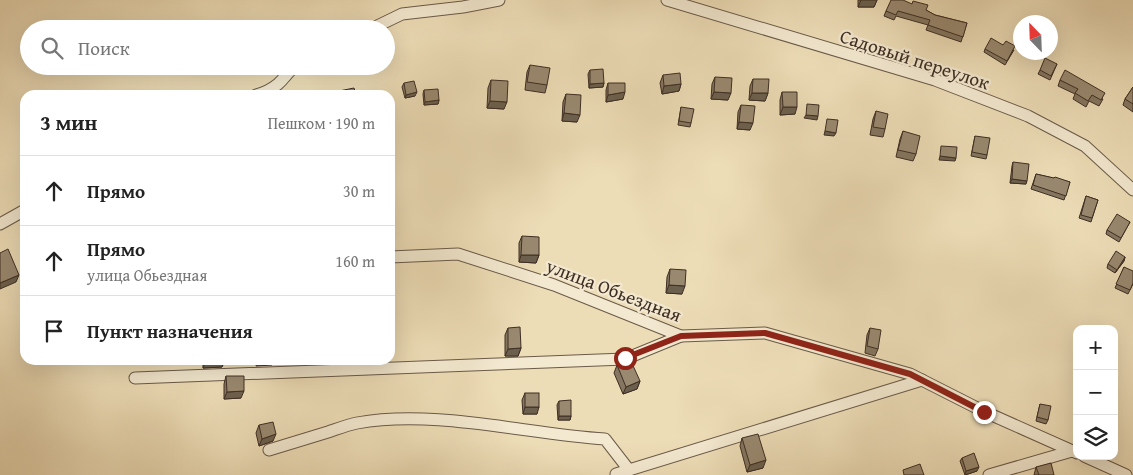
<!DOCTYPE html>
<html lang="ru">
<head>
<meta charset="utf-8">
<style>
  :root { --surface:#fff; --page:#f6f6f6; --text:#222; --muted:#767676; --line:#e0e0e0 }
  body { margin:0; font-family:"Gentium Book Plus",serif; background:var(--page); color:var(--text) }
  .controls { position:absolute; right:15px; bottom:15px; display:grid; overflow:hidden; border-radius:10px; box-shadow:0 5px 20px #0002 }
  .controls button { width:45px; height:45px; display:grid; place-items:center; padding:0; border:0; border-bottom:1px solid var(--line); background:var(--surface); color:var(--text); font:25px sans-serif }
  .compass { position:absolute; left:1013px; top:15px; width:45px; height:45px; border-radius:50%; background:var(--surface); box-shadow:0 5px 20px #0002; rotate:337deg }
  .stop { position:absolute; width:15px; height:15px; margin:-11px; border:4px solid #8f2418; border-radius:50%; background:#fff }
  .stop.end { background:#8f2418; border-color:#fff; box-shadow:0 1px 5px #0008 }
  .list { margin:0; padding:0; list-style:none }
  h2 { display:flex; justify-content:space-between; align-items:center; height:65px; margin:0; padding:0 20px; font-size:21px }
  h2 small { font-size:16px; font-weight:400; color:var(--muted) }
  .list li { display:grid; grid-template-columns:32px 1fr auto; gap:15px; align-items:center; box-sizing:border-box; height:70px; padding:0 20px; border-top:1px solid var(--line) }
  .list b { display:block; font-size:19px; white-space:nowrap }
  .list p { margin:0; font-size:16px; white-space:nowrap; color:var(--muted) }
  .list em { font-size:16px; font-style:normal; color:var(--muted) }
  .icon { flex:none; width:28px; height:28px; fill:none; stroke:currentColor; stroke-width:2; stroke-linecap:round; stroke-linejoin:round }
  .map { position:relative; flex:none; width:1133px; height:475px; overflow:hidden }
  .search { position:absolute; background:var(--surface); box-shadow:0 5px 20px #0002; left:20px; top:20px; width:375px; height:55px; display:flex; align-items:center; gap:12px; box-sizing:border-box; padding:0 18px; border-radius:28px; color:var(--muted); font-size:19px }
  .panel { position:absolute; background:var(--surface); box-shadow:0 5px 20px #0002; left:20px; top:90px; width:375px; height:275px; border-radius:15px }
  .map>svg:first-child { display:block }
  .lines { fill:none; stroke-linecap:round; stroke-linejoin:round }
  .minor-casing { stroke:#6a5a48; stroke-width:13 }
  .minor { stroke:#f3e9d0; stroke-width:11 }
  .wall { fill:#847660; stroke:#3e2e23 }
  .shaded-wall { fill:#6b604e; stroke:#3e2e23 }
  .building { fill:#998970; stroke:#3e2e23 }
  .route { stroke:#8f2418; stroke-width:6 }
  .labels { text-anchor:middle; stroke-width:4.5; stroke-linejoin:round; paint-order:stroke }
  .street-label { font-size:19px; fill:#3e2e23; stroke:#f3e9d0 }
</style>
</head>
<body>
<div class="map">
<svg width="1133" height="475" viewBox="0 0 1133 475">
  <rect width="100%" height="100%" fill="#edddb7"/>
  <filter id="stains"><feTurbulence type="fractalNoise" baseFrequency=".004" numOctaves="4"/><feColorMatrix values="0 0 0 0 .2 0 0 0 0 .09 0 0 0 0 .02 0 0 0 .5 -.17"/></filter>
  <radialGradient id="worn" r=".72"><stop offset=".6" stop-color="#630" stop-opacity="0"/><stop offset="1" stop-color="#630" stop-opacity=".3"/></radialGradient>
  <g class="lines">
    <g class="minor-casing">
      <g id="minor">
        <path d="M667 0 935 80 1028 116 1085 146 1133 190"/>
        <path d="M371 29 402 14 463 7 499 0"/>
        <path d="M256 95C264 93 272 89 278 84 285 78 288 71 296 66"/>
        <path d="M0 224 25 210"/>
        <path d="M390 257 458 254 554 285 681 336 765 333 910 374 985 412 1077 453"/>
        <path d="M135 378 625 359 681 336"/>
        <path d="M269 450C289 444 308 438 328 432 337 429 347 425 357 423 435 409 526 434 605 439L629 470"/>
        <path d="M1084 456 1126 475"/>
        <path d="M616 474 922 380"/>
        <path d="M989 475 1072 451"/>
      </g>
    </g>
    <use href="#minor" class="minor"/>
  </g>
  <g class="wall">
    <path d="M858 0H877L874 7H858Z"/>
    <path d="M926 10 935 15 967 23 961 42 926 30 928 25 896 16 894 20 884 16 886 11Z"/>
    <path d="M985 49 1014 50 1005 65 984 52Z"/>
    <path d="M1057 64 1050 80 1038 74 1040 70Z"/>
    <path d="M530 65 547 85 545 93 525 90 527 72Z"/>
    <path d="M590 70 604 83 603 87 589 88 588 74Z"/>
    <path d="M663 75 681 84 679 91 662 94 660 83Z"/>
    <path d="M715 77 728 100 711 99 712 84Z"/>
    <path d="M753 79 768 93 765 101 749 100 750 86Z"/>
    <path d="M491 80 504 109 487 108 488 88Z"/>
    <path d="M1060 80 1103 99 1099 106 1089 101 1086 107 1073 99 1075 94 1058 86Z"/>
    <path d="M404 83 415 96 405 98 402 87Z"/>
    <path d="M608 83 623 99 606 102V90Z"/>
    <path d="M1133 87V112L1123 105 1125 99Z"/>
    <path d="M424 90 439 100 438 104 424 105 423 94Z"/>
    <path d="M782 92 795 114 780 115V100Z"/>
    <path d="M566 94 577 122 562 121 563 102Z"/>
    <path d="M741 105 750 130 737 129 738 112Z"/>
    <path d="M681 107 691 123 690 127 678 125Z"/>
    <path d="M876 111 885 129 883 137 870 135 873 119Z"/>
    <path d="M903 131 916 154 913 161 896 157 900 139Z"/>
    <path d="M975 136 987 155 986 159 971 156Z"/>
    <path d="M1013 162 1026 184 1010 183 1012 166Z"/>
    <path d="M1036 174 1070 182 1064 200 1031 189Z"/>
    <path d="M1086 196 1098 200 1091 222 1079 218Z"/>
    <path d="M1130 222 1119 242 1106 234 1107 230Z"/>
    <path d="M522 236 539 255 536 263 519 262V243Z"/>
    <path d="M1125 257 1124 261 1115 273 1107 268 1108 264Z"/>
    <path d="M1124 267 1133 284 1128 294 1115 288Z"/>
    <path d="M670 269 682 294 666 293 667 277Z"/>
    <path d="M508 328 521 348 518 356H505V335Z"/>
    <path d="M870 328 878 349 875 356 865 353 867 335Z"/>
    <path d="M203 360H225L222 367 203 368Z"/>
    <path d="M617 365 640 381 637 389 623 394 614 373Z"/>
    <path d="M226 376 241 398 224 399V384Z"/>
    <path d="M525 393 537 414H523L522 400Z"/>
    <path d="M559 401 571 416 570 420H558L557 405Z"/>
    <path d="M1040 404 1048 420 1046 424 1036 421Z"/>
    <path d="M259 425 273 441 259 446 256 433Z"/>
    <path d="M742 438 763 468 747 472 740 446Z"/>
    <path d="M962 458 977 471 965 475 960 461Z"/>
    <path d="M1036 467 1054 475H1034Z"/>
  </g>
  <g class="shaded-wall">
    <path d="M861 0H877L874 7H858Z"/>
    <path d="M604 83 603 87 589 88 590 84Z"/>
    <path d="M681 84 679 91 662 94 664 86Z"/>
    <path d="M417 92 415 96 405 98 406 95Z"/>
    <path d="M625 92 623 99 606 102 608 95Z"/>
    <path d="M714 92 731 93 728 100 711 99Z"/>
    <path d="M752 93H768L765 101 749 100Z"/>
    <path d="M439 100 438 104 424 105 425 102Z"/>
    <path d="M490 101 507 102 504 109 487 108Z"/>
    <path d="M783 107H797L795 114 780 115Z"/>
    <path d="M564 113 580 115 577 122 562 121Z"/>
    <path d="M806 115 818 116 817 120 804 118Z"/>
    <path d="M739 122 753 123 750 130 737 129Z"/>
    <path d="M825 131 836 133 834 136 824 135Z"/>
    <path d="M940 156 956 158 955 161 939 160Z"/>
    <path d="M1012 179 1027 181 1026 184 1010 183Z"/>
    <path d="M521 255H539L536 263 519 262Z"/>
    <path d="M1125 257 1124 261 1115 273 1117 270Z"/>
    <path d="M19 275 16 282 0 289V283Z"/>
    <path d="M669 285 685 286 682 294 666 293Z"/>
    <path d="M521 348 518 356H505L508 349Z"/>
    <path d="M206 360H225L222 367 203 368Z"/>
    <path d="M258 360H274L272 365 256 366Z"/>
    <path d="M366 360H377V361L365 362Z"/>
    <path d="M640 381 637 389 623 394 626 387Z"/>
    <path d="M244 391 241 398 224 399 227 392Z"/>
    <path d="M525 407H539L537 414H523Z"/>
    <path d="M559 416H571L570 420H558Z"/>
    <path d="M276 434 273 441 259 446 262 439Z"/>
    <path d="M766 460 763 468 747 472 750 465Z"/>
    <path d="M979 467 977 471 965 475 966 471Z"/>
  </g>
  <g class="building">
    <path d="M891 0H903L912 4 913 1 928 5 926 10 935 15 967 23 963 37 928 25 930 20 898 11 896 15 886 11Z"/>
    <path d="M991 38 1003 45 1006 41 1015 46 1007 61 985 49Z"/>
    <path d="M1045 58 1057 64 1051 76 1040 70Z"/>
    <path d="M530 65 550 68 547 85 527 82Z"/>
    <path d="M603 69 604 83 590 84V70Z"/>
    <path d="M1065 70 1105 93 1101 100 1092 95 1088 101 1075 93 1078 89 1060 80Z"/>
    <path d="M680 73 681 84 664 86 663 75Z"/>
    <path d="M715 77 732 78 731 93 714 92Z"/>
    <path d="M753 79H769L768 93H752Z"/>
    <path d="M491 80 508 81 507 102 490 101Z"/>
    <path d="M414 81 417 92 406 95 404 83Z"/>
    <path d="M608 83H625V92L608 95Z"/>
    <path d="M1133 87V104L1125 99Z"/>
    <path d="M354 88 356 95H340L339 91Z"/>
    <path d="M438 89 439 100 425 102 424 90Z"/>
    <path d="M782 92H797V107H783Z"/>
    <path d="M566 94 581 95 580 115 564 113Z"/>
    <path d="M807 104 819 105 818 116 806 115Z"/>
    <path d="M741 105 755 106 753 123 739 122Z"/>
    <path d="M681 107 694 109 691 123 679 121Z"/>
    <path d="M876 111 888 114 885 129 873 127Z"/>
    <path d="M827 119 838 120 836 133 825 131Z"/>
    <path d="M903 131 920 136 916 154 898 150Z"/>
    <path d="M975 136 990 138 987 155 972 152Z"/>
    <path d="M941 146 957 147 956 158 940 156Z"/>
    <path d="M1013 162 1029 164 1027 181 1012 179Z"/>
    <path d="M1036 174 1054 178 1055 177 1070 182 1066 196 1033 185Z"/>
    <path d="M1086 196 1098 200 1092 218 1081 215Z"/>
    <path d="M1117 214 1130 222 1121 238 1107 230Z"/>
    <path d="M522 236 539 237V255H521Z"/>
    <path d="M8 249 19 275 0 283V253Z"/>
    <path d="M1116 251 1125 257 1117 270 1108 264Z"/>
    <path d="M1124 267 1133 271V283L1130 290 1116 284Z"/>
    <path d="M670 269 686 270 685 286 669 285Z"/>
    <path d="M520 327 521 348 508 349V328Z"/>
    <path d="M870 328 881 330 878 349 867 346Z"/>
    <path d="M630 359 640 381 626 387 617 365Z"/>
    <path d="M226 376H244V391L227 392Z"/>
    <rect x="525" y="393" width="14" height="14"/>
    <path d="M571 400V416H559V401Z"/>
    <path d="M1040 404 1051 406 1048 420 1037 417Z"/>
    <path d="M273 422 276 434 262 439 259 425Z"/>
    <path d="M758 434 766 460 750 465 742 438Z"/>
    <path d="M974 453 979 467 966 471 962 458Z"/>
    <path d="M1051 463 1054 475H1039L1036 467Z"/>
    <path d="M920 464 924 475H904L903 470Z"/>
  </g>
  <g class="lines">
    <path class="route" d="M625 358 681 336 765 333 910 374 984 412"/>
  </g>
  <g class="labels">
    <g class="street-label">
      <text transform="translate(915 59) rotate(18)" y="7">Садовый переулок</text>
      <text transform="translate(614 290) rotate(21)" y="7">улица Обьездная</text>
    </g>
  </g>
  <rect width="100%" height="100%" filter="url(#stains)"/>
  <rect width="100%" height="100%" fill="url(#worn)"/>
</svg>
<div class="controls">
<button>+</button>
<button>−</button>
<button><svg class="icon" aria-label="layers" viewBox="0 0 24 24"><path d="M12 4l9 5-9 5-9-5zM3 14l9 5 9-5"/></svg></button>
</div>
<svg class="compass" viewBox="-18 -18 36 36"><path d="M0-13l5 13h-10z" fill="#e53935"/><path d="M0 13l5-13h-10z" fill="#767676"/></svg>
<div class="stop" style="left:625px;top:358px"></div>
<div class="stop end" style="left:984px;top:412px"></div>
<div class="search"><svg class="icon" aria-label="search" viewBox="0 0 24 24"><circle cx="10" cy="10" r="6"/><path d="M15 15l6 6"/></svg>Поиск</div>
<section class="panel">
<h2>3 мин<small>Пешком · 190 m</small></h2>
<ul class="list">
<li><svg class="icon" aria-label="ahead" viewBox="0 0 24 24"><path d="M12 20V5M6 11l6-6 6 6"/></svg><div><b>Прямо</b></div><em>30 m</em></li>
<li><svg class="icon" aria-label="ahead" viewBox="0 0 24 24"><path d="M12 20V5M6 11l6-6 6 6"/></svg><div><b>Прямо</b><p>улица Обьездная</p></div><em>160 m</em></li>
<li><svg class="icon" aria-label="arrive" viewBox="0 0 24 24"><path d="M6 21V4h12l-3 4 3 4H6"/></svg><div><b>Пункт назначения</b></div></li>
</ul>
</section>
</div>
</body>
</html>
